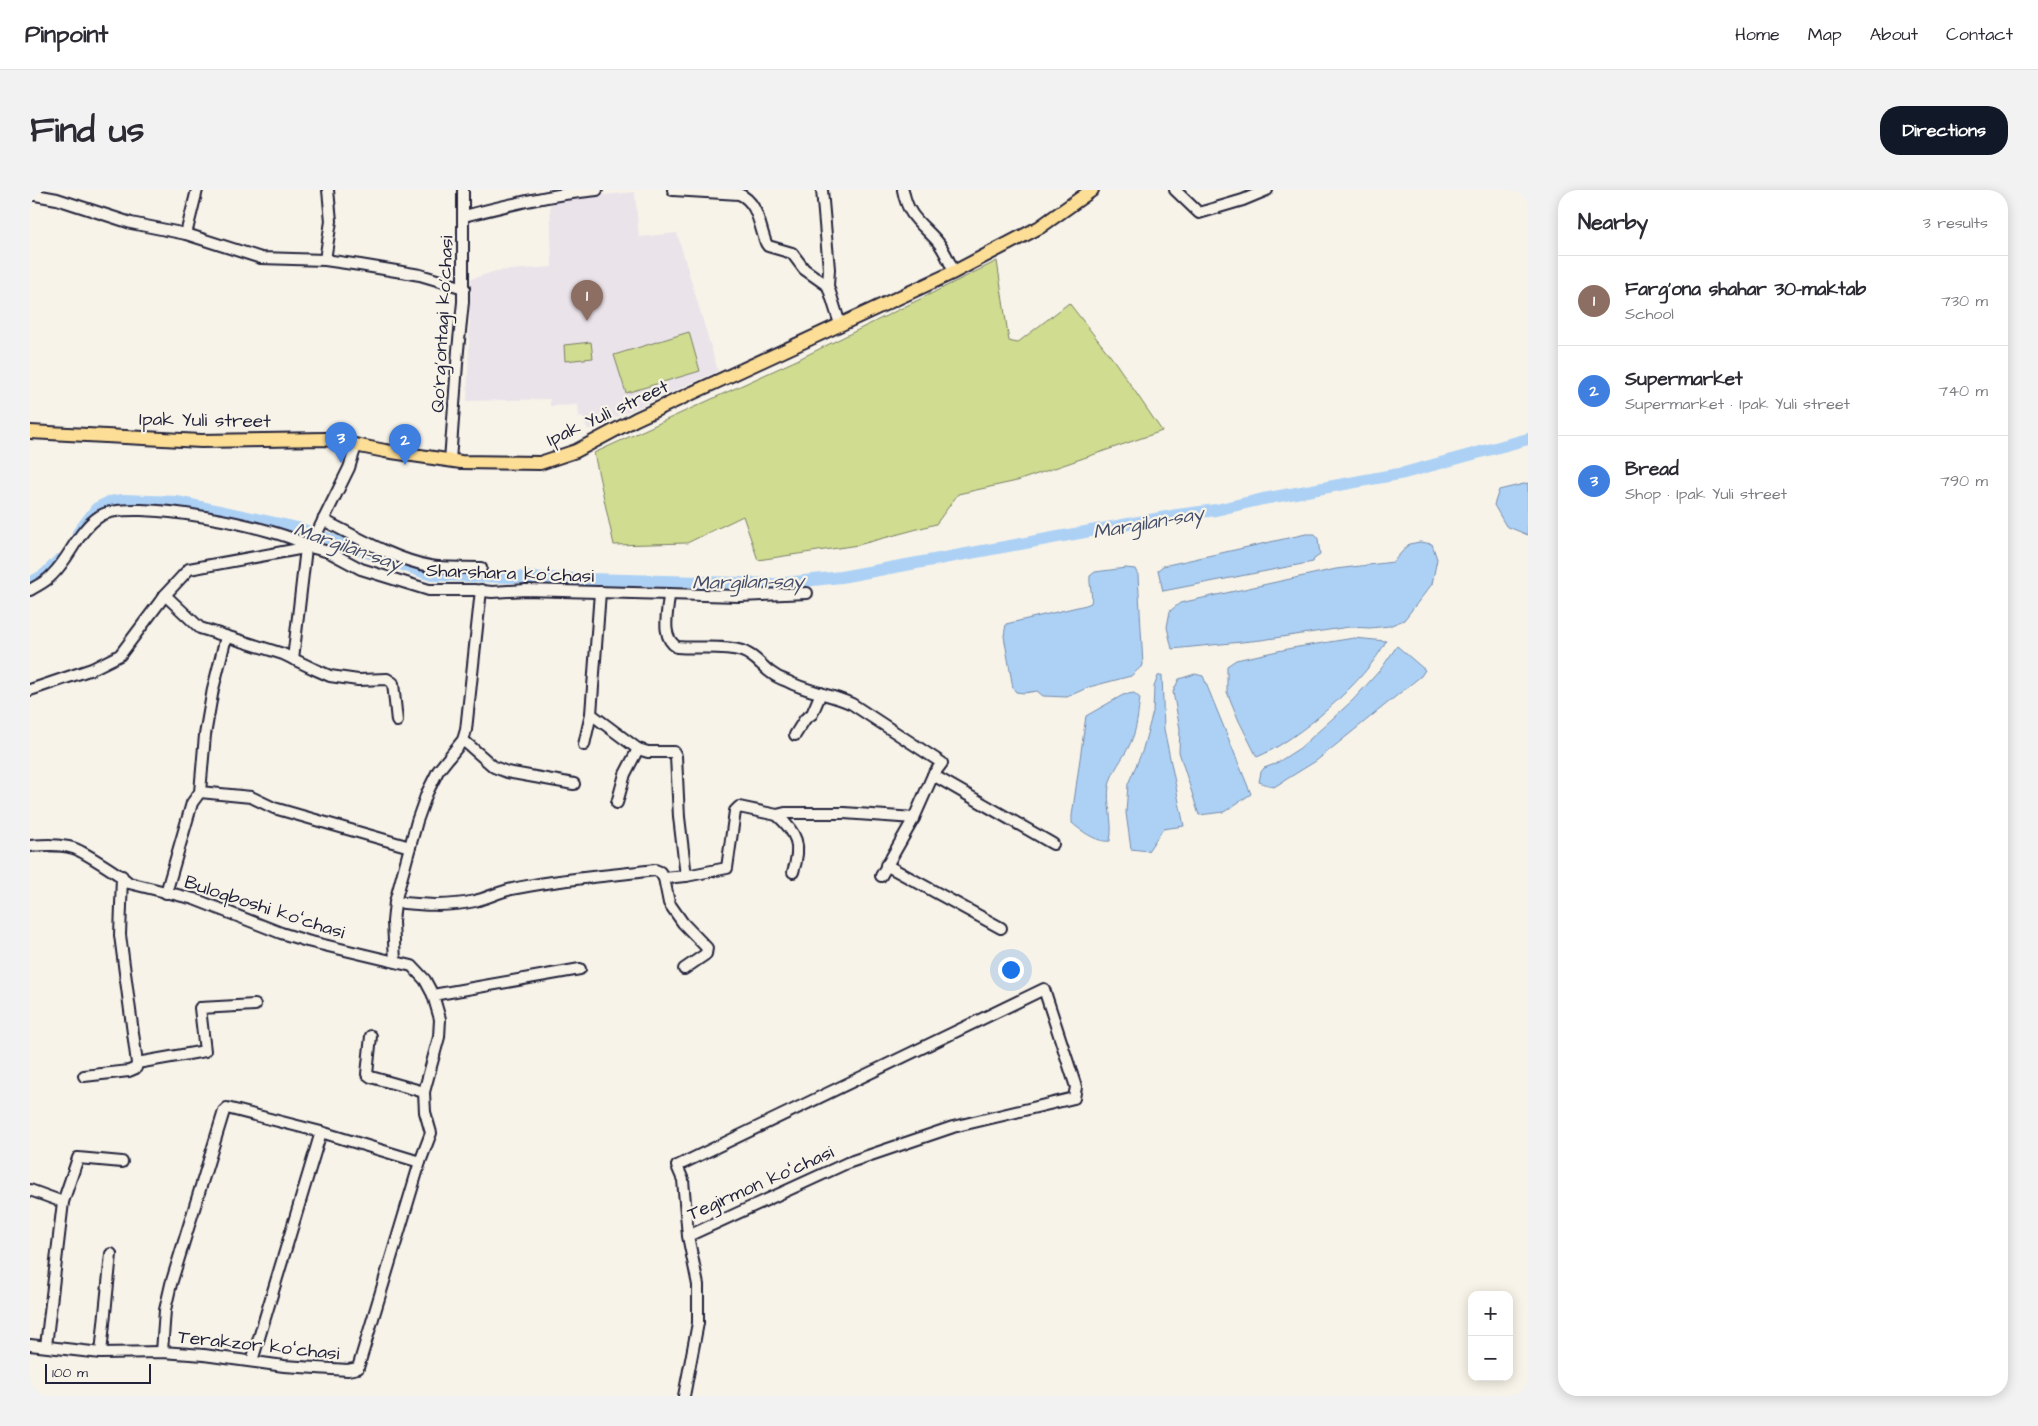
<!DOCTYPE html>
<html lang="en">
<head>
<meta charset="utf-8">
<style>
  :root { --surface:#fff; --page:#f2f2f3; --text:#2b2b33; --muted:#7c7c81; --line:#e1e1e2; --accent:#111827 }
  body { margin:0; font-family:"Architects Daughter",sans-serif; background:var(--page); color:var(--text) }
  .controls { position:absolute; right:15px; bottom:15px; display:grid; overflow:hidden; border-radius:10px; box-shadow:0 2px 12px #0003 }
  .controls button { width:45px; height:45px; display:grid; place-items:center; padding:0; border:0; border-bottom:1px solid var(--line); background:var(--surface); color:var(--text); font:25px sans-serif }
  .scale { position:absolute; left:15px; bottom:12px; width:106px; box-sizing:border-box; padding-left:5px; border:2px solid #22223b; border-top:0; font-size:14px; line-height:18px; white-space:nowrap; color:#22223b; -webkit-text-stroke:4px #f7f3e8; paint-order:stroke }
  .you { position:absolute; left:980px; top:779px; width:18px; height:18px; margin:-12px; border:4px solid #fff; border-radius:50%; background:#1a73e8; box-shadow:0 0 0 8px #1a73e833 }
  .badge { display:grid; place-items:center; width:32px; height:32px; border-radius:50%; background:var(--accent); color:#fff; font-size:16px; font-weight:700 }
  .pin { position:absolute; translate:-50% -41px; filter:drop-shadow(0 1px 2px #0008) }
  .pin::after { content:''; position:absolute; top:26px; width:18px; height:15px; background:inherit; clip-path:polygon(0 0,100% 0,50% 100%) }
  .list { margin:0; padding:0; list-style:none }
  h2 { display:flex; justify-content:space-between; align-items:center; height:65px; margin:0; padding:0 20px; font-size:21px }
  h2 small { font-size:16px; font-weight:400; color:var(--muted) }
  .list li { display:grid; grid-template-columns:32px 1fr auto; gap:15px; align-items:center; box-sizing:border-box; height:90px; padding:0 20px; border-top:1px solid var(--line) }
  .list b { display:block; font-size:19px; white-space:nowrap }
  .list p { margin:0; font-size:16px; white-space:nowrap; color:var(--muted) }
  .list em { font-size:16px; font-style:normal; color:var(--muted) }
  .map { position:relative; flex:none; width:1498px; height:1206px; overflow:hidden; border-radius:20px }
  header { display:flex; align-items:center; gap:30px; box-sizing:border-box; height:70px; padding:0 25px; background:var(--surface); border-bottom:1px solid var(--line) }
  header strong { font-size:24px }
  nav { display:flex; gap:28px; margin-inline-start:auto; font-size:18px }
  .intro { display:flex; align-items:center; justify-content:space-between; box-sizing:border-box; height:120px; padding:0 30px }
  h1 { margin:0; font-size:35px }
  .button { padding:12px 22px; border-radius:20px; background:var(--accent); color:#fff; font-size:18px; font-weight:700 }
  main { display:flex; gap:30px; padding:0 30px }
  aside { flex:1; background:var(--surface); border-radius:20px; box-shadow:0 2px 12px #0003 }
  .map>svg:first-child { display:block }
  .built { fill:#ebe3ea }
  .green { fill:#d0dc90; stroke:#797f66 }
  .water { fill:#add1f5; stroke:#758bab }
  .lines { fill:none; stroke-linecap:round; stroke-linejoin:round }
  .river { stroke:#add1f5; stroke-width:12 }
  .minor-casing { stroke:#22223b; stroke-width:14 }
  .major-casing { stroke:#22223b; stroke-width:16 }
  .minor { stroke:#f7f3e8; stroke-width:10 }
  .major { stroke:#fdde96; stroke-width:12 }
  .labels { text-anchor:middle; stroke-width:4.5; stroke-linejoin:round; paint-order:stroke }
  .street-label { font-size:19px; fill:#22223b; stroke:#f7f3e8 }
  .water-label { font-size:20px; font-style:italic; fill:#454e6a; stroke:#f7f3e8 }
</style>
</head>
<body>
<header>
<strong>Pinpoint</strong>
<nav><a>Home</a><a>Map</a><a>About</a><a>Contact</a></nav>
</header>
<div class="intro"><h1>Find us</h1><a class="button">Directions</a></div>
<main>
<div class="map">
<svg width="1498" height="1206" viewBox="0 0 1498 1206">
  <rect width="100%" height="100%" fill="#f7f3e8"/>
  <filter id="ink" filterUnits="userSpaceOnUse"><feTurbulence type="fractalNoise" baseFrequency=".02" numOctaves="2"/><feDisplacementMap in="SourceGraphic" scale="10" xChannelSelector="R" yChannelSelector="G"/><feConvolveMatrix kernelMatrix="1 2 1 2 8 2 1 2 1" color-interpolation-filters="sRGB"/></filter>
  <g filter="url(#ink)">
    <path class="built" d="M605 2 609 47 647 43 688 181 558 240 552 226 549 227 548 215 520 216V209L437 211 441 89 466 81 522 77 520 10Z"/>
    <g class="green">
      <path d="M967 71 979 151 987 153 1039 113 1085 172 1132 241 987 291 928 304 906 334 828 355 728 370 713 326 657 353 584 355 564 263 767 170Z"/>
      <path d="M659 142 670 181 596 203 584 165Z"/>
      <path d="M561 152 563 168 535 171 534 155Z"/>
    </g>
    <g class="water">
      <path d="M1498 293V345L1476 336 1464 315 1469 300Z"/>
      <path d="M1276 344H1285L1288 349 1290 365 1284 369 1283 372 1133 401 1128 380 1133 376Z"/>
      <path d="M1390 352 1402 354 1407 369 1402 394 1374 430 1359 436 1340 438 1319 437 1231 450 1142 459 1137 437 1140 421 1150 413 1306 379 1363 372 1379 354Z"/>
      <path d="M1096 378 1105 379 1108 385 1113 475 1101 486 1059 497 1037 507 1013 506 1007 501 994 503 986 502 983 498 974 446 976 434 1056 415 1061 413C1063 404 1059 395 1060 386L1065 382Z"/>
      <path d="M1324 448 1356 451C1337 490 1267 551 1227 567L1209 531 1197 502V476L1206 470 1262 458Z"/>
      <path d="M1367 456 1395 480 1391 486 1286 571 1244 597 1229 592 1231 582 1234 578 1245 574 1270 558 1323 510 1351 479Z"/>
      <path d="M1165 484 1173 486 1221 604 1194 622 1169 625 1149 562 1150 539 1143 502 1149 489Z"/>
      <path d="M1132 485 1134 539 1154 636 1133 639 1118 661 1101 659 1096 623 1098 594 1112 562 1123 522 1124 497 1128 486Z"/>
      <path d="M1104 503 1110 508C1108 523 1107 540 1100 554 1094 568 1082 580 1079 596 1076 614 1084 632 1080 651 1068 653 1051 641 1042 633V626L1056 526 1093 505Z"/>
    </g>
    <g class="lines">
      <g class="river">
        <path d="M48 343 67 318 79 312 93 310 148 312 268 338 402 385 746 394 811 387 1147 325 1186 320 1233 309 1374 283 1498 249"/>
        <path d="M0 393 14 385 29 370"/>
      </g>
      <g class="minor-casing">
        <g id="minor">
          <path d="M643 0 709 4C728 12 729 35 736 53L738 56 762 63 774 79 798 96"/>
          <path d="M792 0 799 79 798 96 810 134"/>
          <path d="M873 0C878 27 890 32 907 51 915 60 919 72 924 82"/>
          <path d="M1145 0 1169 23 1213 10 1237 0"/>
          <path d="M0 4 27 9 101 33 156 44 231 68 295 70 330 75 390 85 434 98"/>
          <path d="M434 26C478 15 522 4 567 0"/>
          <path d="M156 44 167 0"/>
          <path d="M295 70 301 31 298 0"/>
          <path d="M420 271 428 160 433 112V0"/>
          <path d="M293 330C327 347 363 369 400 376 416 379 435 377 451 378"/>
          <path d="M280 357 319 278 326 256"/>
          <path d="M0 400C8 395 16 392 22 385 40 368 48 340 70 326 99 307 250 337 280 357"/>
          <path d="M135 405 170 438 253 464 284 479 300 486 328 490 357 489 363 493 367 531"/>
          <path d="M639 405C638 422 630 447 647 457 668 459 692 455 712 461 724 465 731 475 740 482 745 486 751 489 757 491 777 502 801 504 822 514L912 573 903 585 884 628 851 686"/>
          <path d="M263 469 276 358"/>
          <path d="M0 500 62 479 90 465 135 405 159 379 280 357 299 362 331 379 399 400H444L462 402 496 400 709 406 777 403"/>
          <path d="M561 524 608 559 618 562H644L646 566 649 627 656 686"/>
          <path d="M765 545 775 529 782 524 791 503"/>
          <path d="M433 550 464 577 477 582 544 594"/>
          <path d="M554 555 561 524 570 402"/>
          <path d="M903 585 1023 654"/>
          <path d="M170 602 221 607 244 618 380 657"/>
          <path d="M587 613 595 584 608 559"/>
          <path d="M747 625C767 643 772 655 763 682"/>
          <path d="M0 656C14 655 29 654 43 658 51 660 92 686 99 693L164 709 251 743 277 751 382 776 395 790 403 805 410 829 409 847 394 902 395 922 401 943 390 972 328 1178 318 1180 254 1176 174 1165 132 1162 71 1163 0 1155"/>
          <path d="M856 675 971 738"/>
          <path d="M634 688 639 713 653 733 677 758 676 764 654 779"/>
          <path d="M136 703 162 613 170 602 175 545 183 499 196 447"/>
          <path d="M365 712C392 715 418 717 445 711 457 708 469 702 482 699 528 689 578 686 625 680L630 682 634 688 656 686 697 678 705 621 709 617 747 625 755 623H814L884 628"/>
          <path d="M365 771 363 732 365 712 387 631 397 603 408 581 433 550 436 540 451 400"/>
          <path d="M403 805 550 779"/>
          <path d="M341 846 337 884 341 887 394 902"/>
          <path d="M107 873 175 861 170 818 225 815"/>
          <path d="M54 886 99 881 106 878 107 873 90 745 92 686"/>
          <path d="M0 1000 33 1012 16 1156"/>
          <path d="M33 1012 48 968 92 972"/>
          <path d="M132 1162 135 1120 141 1094 194 921 197 918 291 942 390 972"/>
          <path d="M71 1163 81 1064"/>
          <path d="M222 1171 291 942"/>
          <path d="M654 1206 668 1133V1095L658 1046 653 990 647 976 1014 799 1046 897 1044 908 923 937 817 973 658 1046"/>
        </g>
      </g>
      <g class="major-casing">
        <path id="major" d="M0 242 171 251 295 249 355 261 431 272 510 273 546 261 606 229 924 82 1010 37 1062 0"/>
      </g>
      <use href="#minor" class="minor"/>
      <use href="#major" class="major"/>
    </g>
  </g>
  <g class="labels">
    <g class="street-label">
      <text transform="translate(411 134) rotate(-87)" y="7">Qo'rg'ontagi ko'chasi</text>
      <text transform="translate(577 222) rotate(-25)" y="7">Ipak Yuli street</text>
      <text transform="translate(175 229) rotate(1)" y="7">Ipak Yuli street</text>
      <text transform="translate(480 382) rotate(2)" y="7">Sharshara koʻchasi</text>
      <text transform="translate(235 716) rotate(18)" y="7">Buloqboshi koʻchasi</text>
      <text transform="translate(730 992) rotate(-24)" y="7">Tegirmon koʻchasi</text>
      <text transform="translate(229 1154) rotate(6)" y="7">Terakzor koʻchasi</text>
    </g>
    <g class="water-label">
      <text transform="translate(1118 332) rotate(-10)" y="7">Margilan-say</text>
      <text transform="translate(318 356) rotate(19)" y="7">Margilan-say</text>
      <text transform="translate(718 391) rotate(-1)" y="7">Margilan-say</text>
    </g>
  </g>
</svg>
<div class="controls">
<button>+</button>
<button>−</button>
</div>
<div class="scale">100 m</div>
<div class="you"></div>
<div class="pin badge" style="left:557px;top:131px;background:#8d6e63">1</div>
<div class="pin badge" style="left:375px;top:275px;background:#3f7fe0">2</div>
<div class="pin badge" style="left:311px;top:273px;background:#3f7fe0">3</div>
</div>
<aside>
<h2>Nearby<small>3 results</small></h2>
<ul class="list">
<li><span class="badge" style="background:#8d6e63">1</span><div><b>Farg'ona shahar 30-maktab</b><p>School</p></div><em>730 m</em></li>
<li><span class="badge" style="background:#3f7fe0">2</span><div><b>Supermarket</b><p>Supermarket · Ipak Yuli street</p></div><em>740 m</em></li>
<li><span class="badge" style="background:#3f7fe0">3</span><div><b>Bread</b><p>Shop · Ipak Yuli street</p></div><em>790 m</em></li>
</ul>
</aside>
</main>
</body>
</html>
